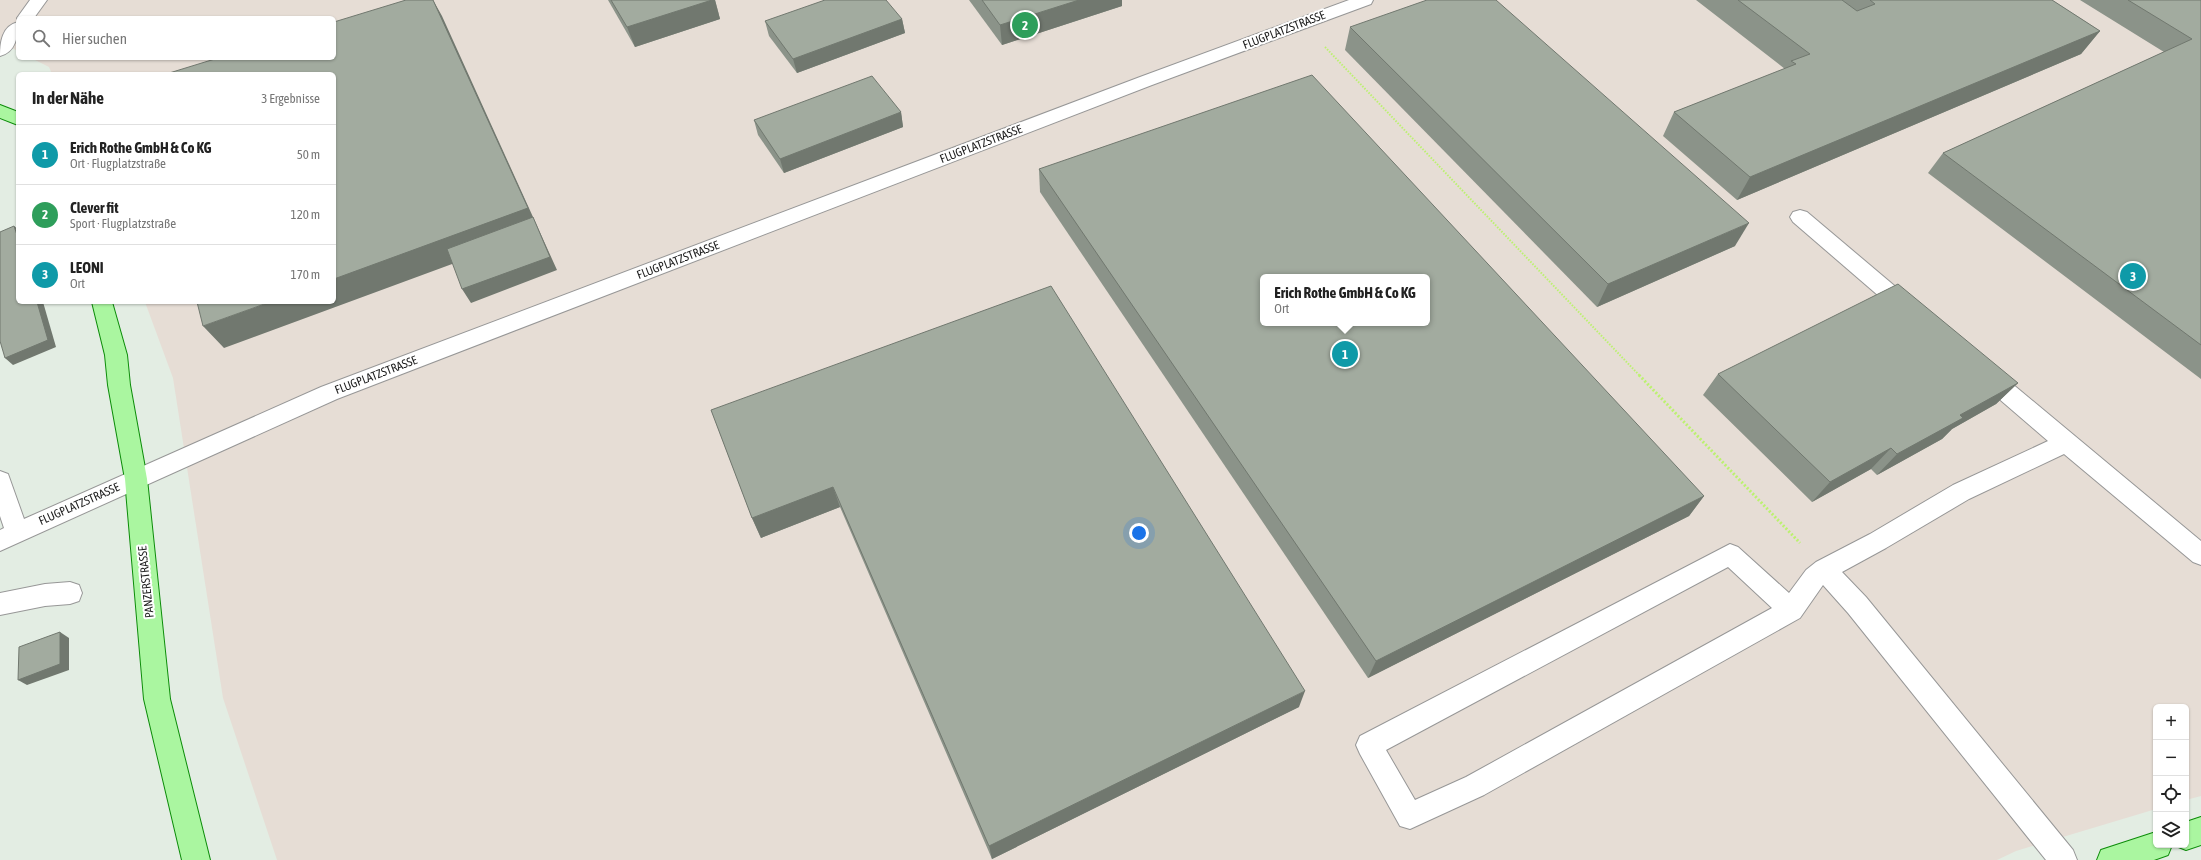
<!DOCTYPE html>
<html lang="de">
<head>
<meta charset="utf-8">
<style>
  :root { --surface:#fff; --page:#f6f6f6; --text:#222; --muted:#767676; --line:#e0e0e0; --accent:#4f6818 }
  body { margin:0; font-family:"Asap Condensed",sans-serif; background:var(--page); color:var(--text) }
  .controls { position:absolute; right:12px; bottom:12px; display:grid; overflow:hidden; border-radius:6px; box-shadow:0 1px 3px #0004 }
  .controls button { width:36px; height:36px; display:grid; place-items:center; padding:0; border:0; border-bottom:1px solid var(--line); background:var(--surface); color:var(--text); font:20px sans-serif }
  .you { position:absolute; left:1139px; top:533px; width:14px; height:14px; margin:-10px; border:3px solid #fff; border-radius:50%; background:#1a73e8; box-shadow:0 0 0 6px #1a73e833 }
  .badge { display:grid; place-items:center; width:26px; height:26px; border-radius:50%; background:var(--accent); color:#fff; font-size:13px; font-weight:700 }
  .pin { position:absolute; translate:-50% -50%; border:2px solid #fff; box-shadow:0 1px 4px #0006 }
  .popup { position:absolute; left:1260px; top:274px; width:170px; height:52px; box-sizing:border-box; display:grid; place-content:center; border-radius:6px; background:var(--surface); filter:drop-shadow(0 1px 3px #0005); font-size:13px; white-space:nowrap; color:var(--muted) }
  .popup b { font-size:15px; color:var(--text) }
  .popup::after { content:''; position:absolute; left:50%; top:100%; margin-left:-8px; border:8px solid transparent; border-top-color:var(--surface) }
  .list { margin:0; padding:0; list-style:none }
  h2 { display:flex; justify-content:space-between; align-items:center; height:52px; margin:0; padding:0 16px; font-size:17px }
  h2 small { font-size:13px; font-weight:400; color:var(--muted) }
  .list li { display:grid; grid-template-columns:26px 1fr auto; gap:12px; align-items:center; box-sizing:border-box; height:60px; padding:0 16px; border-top:1px solid var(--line) }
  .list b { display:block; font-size:15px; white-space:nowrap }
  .list p { margin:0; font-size:13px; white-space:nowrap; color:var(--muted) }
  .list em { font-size:13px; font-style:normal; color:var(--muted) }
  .icon { flex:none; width:22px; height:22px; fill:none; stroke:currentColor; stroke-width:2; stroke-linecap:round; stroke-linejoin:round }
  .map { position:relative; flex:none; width:2201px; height:860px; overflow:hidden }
  .search { position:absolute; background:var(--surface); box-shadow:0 1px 3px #0004; left:16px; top:16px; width:320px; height:44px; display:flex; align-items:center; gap:10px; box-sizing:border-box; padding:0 14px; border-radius:6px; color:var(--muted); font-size:15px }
  .panel { position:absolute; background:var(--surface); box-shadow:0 1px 3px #0004; left:16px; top:72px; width:320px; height:232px; border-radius:6px }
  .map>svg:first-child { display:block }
  .industrial { fill:#e6ddd5; fill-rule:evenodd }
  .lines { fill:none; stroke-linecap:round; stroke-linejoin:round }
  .minor-casing { stroke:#979797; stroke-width:2 }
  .major-casing { stroke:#0c8c09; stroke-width:2 }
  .path-far1 { stroke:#bcf170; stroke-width:2; stroke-dasharray:1.5 1.5; stroke-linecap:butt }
  .path { stroke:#bcf170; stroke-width:3; stroke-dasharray:2 2; stroke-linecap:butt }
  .minor { fill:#fff; fill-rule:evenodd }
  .major { fill:#aaf6a0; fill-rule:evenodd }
  .wall { fill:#8b9389 }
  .shaded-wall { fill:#71786f }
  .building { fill:#a2ab9f; stroke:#71786f; fill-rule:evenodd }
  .labels { text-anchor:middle; stroke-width:4; stroke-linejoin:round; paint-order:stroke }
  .street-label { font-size:12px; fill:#1d1d1d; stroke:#fff }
</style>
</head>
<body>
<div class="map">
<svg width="2201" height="860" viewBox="0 0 2201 860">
  <rect width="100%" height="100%" fill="#e3ede3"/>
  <path class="industrial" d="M0 0H2201V796L2186 800V707H2156V809L2016 851 1997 860H277L223 698 173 378 145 302H334V74H52L49 67 31 58H334V18H18V51L0 42ZM1263 277H1427V323H1263Z"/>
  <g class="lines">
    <g class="minor-casing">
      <g id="minor">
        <path d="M30 0H47L34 18H18V20L17 18Z"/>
        <path d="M1349 0H1373L1371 4 1152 85 337 399 0 551V530L4 528 0 516V471L8 474 24 519 321 387 1140 77Z"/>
        <path d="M18 22C18 36 16 52 0 56 0 42 2 26 18 22Z"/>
        <path d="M1800 210 1807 212 1916 304 1919 310 1916 316 1909 318 1902 316 1793 222 1790 217 1793 212Z"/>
        <path d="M1984 365 1992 367 2201 541V565L2193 562 2064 454 1969 499 1886 548 1842 572 1866 597 2073 850 2077 860H2046L1848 613 1823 585 1800 618 1484 795 1410 829 1400 826 1360 754 1356 745 1360 736 1730 544 1738 547 1789 593 1806 570 1816 562 1870 534 1953 485 2048 441 1976 379 1973 373 1976 367ZM1728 567 1772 608 1466 777 1415 800 1386 750Z"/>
        <path d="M70 582 79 585 82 593 79 601 70 604 45 606 0 615V593L45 584Z"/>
      </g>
    </g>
    <g class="major-casing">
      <g id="major">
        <path d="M0 105 18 112V125L0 118Z"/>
        <path d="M92 302H112L127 355 130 385 147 479 170 699 210 860H182L144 699 125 479 108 385 105 355Z"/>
        <path d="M2201 817V845L2186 850 2176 846 2186 845V822Z"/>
        <path d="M2156 832V845H2172L2168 855 2154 860H2097L2101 850Z"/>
      </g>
    </g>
    <path class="path-far1" d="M1325 47 1640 376"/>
    <path class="path" d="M1639 375 1800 543"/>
    <use href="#minor" class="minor"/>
    <use href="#major" class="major"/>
  </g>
  <g class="wall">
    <path d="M608 0H715L720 19 635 47Z"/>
    <path d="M969 0H1122V6L1002 45Z"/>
    <path d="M1696 0H2052L2100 31 2081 54 1737 200 1663 136 1674 112 1785 69Z"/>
    <path d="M2080 0H2201V379L1928 173 1943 153 2164 52Z"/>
    <path d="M902 19 905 33 797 73 769 36 765 21Z"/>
    <path d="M1350 27 1735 246 1597 307 1345 50Z"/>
    <path d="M901 112 903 127 784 173 758 135 754 120Z"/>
    <path d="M1039 169 1704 496 1689 516 1368 678 1040 192Z"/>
    <path d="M1718 374 2018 383 1996 404 1952 429 1942 439 1877 475 1871 469 1812 502 1703 395Z"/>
    <path d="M711 410 1299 707 992 859 840 507 761 538 752 518Z"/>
  </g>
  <g class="shaded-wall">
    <path d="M433 0 442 16 557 270 471 303 462 289 539 232 224 348 203 326 270 302H334V279Z"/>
    <path d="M712 0H715L720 19 635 47 627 27Z"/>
    <path d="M1079 0H1122V6L1002 45 1000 25Z"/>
    <path d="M902 19 905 33 797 73 793 59Z"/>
    <path d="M2100 31 2081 54 1737 200 1750 177Z"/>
    <path d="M901 112 903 127 784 173 780 159Z"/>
    <path d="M1749 223 1735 246 1597 307 1608 284Z"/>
    <path d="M14 226 18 229V238Z"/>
    <path d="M37 302H43L56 347 13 365 5 358Z"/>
    <path d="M2018 383 1996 404 1952 429 1942 439 1877 475 1897 454 1960 415Z"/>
    <path d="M1891 448 1871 469 1812 502 1830 482Z"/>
    <path d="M833 487 840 507 761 538 752 518Z"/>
    <path d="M1704 496 1689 516 1368 678 1376 661Z"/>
    <path d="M60 632 69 638V670L27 685 18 680Z"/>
    <path d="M1305 691 1299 707 992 859 989 846Z"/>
  </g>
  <g class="building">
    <path d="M406 0H433L528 208 334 279V74H166L218 58H334V22Z"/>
    <path d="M611 0H712L627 27Z"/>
    <path d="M825 0H886L902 19 793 59 765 21Z"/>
    <path d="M982 0H1079L1000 25Z"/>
    <path d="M1427 0H1496L1749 223 1608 284 1350 27Z"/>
    <path d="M1738 0H1842L1857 11 1875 4 1870 0H2052L2100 31 1750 177 1674 112 1796 64 1791 61 1810 54Z"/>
    <path d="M2128 0H2201V345L1943 153 2192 39Z"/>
    <path d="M1312 75 1704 496 1376 661 1039 169ZM1263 277H1427V323H1263Z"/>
    <path d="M872 76 901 112 780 159 754 120Z"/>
    <path d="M533 217 550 257 462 289 447 249Z"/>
    <path d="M14 226 18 238V302H37L48 340 5 358 0 341V232Z"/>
    <path d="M1898 284 2018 383 1960 415 1963 418 1897 454 1891 448 1830 482 1718 374Z"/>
    <path d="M1051 286 1305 691 989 846 833 487 752 518 711 410Z"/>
    <path d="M197 302H270L203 326Z"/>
    <path d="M60 632V664L18 680 19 647Z"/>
  </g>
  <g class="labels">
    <g class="street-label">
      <text transform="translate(1284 30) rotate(-21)" y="4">FLUGPLATZSTRASSE</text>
      <text transform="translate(981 144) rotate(-21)" y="4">FLUGPLATZSTRASSE</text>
      <text transform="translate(678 260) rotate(-21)" y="4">FLUGPLATZSTRASSE</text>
      <text transform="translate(376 375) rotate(-21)" y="4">FLUGPLATZSTRASSE</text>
      <text transform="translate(79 504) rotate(-24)" y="4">FLUGPLATZSTRASSE</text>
      <text transform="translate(146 582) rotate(-96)" y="4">PANZERSTRASSE</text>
    </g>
  </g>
</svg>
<div class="controls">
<button>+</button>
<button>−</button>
<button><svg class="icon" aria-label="locate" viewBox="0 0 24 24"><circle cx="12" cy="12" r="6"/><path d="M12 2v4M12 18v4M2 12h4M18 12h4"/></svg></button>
<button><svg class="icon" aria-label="layers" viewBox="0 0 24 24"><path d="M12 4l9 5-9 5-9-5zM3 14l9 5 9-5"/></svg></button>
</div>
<div class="you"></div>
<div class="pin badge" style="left:1345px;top:354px;background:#0f9aa8">1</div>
<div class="popup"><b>Erich Rothe GmbH &amp; Co KG</b>Ort</div>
<div class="pin badge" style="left:1025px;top:25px;background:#2e9e5b">2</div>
<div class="pin badge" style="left:2133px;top:276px;background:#0f9aa8">3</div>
<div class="search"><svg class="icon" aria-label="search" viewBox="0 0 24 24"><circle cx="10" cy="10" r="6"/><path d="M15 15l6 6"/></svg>Hier suchen</div>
<section class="panel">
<h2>In der Nähe<small>3 Ergebnisse</small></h2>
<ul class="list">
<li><span class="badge" style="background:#0f9aa8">1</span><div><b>Erich Rothe GmbH &amp; Co KG</b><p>Ort · Flugplatzstraße</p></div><em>50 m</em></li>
<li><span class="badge" style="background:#2e9e5b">2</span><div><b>Clever fit</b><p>Sport · Flugplatzstraße</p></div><em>120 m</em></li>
<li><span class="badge" style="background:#0f9aa8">3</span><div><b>LEONI</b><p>Ort</p></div><em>170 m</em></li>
</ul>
</section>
</div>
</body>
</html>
